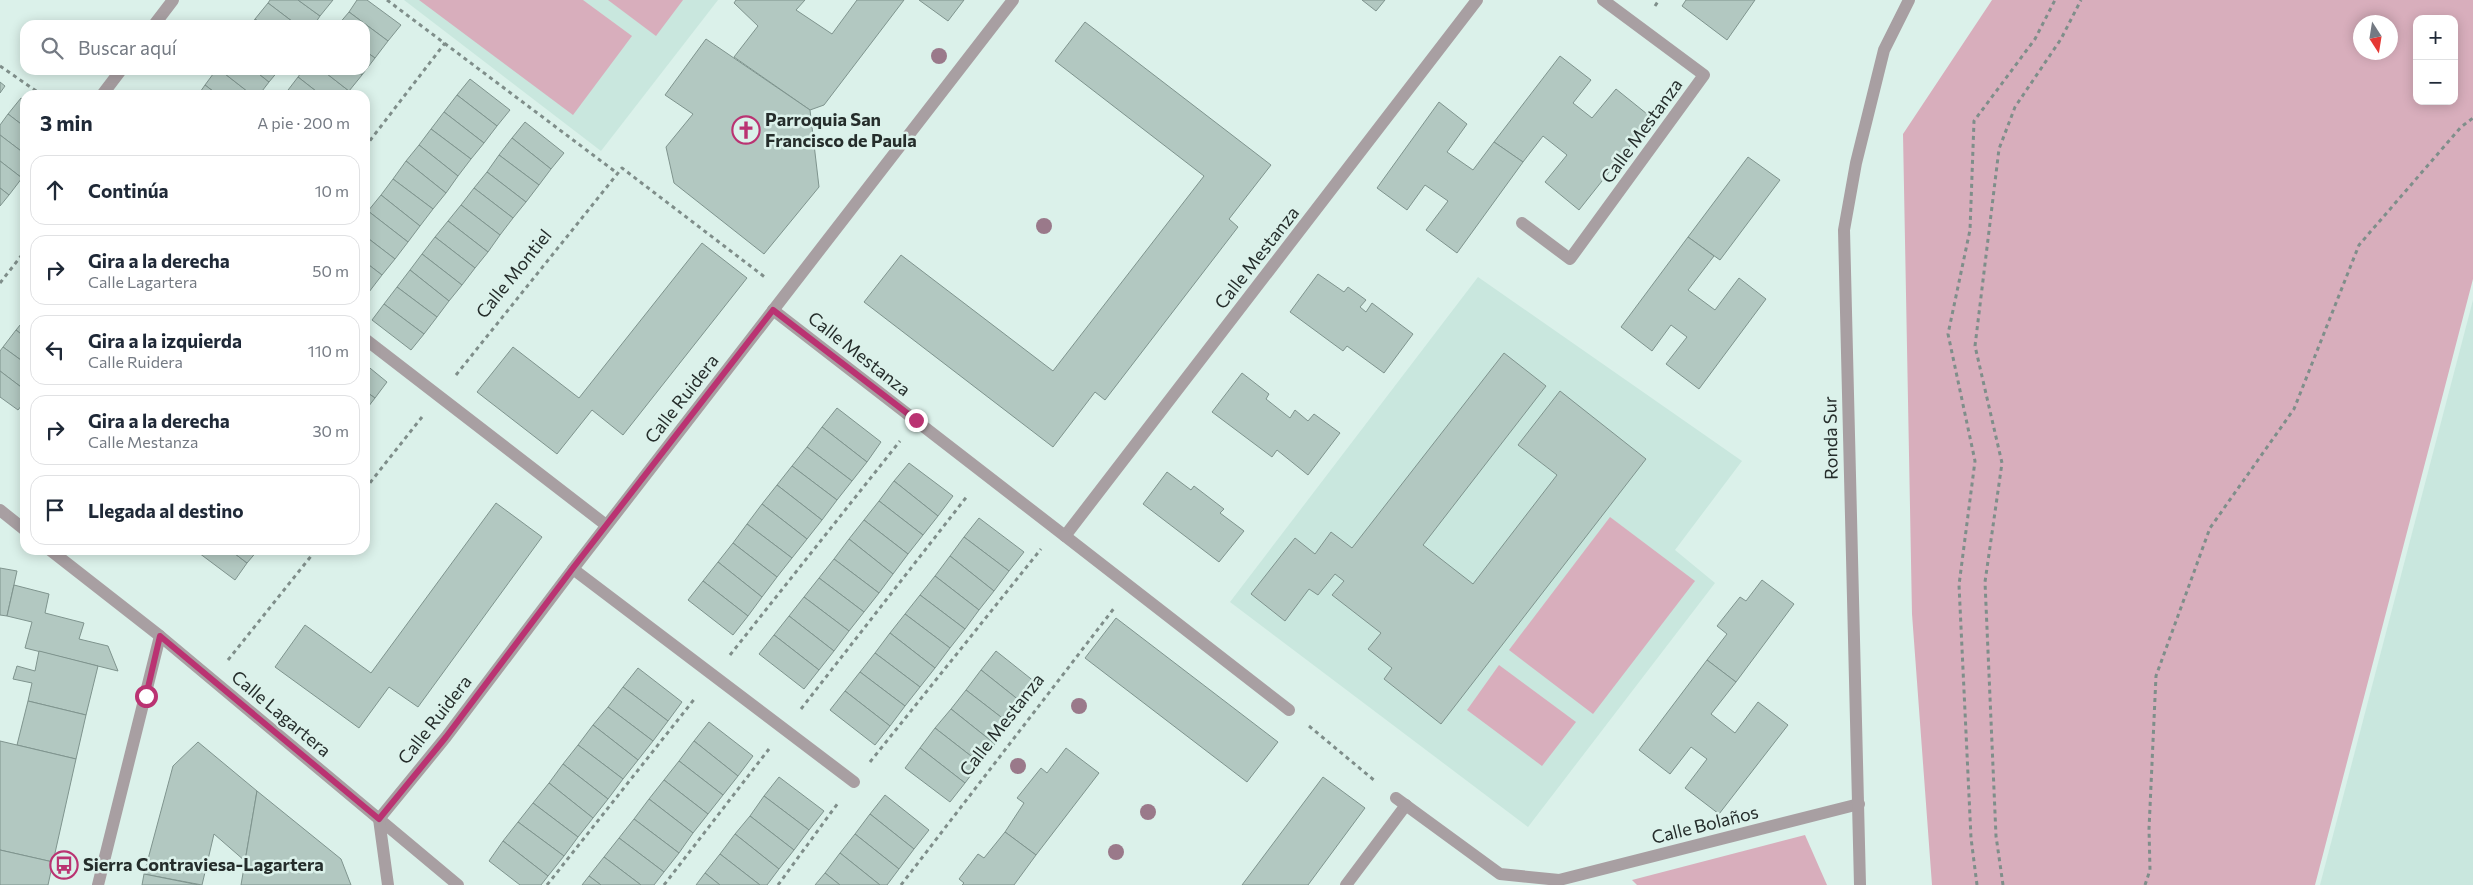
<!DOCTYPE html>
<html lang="es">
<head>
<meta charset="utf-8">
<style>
  :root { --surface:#fff; --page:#f2f2f3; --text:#1f2937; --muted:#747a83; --line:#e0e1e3 }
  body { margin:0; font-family:Commissioner,sans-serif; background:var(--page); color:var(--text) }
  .controls { position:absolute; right:15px; top:15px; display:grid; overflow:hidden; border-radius:10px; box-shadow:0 2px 12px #0003 }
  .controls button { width:45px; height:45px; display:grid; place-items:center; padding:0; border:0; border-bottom:1px solid var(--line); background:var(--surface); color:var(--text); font:25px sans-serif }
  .compass { position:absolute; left:2353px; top:15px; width:45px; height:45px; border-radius:50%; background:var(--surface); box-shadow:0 2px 12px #0003; rotate:168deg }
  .stop { position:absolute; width:15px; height:15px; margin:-11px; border:4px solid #ba3372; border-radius:50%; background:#fff }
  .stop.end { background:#ba3372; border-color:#fff; box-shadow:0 1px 5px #0008 }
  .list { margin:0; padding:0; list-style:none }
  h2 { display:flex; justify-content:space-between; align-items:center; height:65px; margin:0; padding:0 20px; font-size:21px }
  h2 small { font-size:16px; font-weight:400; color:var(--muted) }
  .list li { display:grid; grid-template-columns:32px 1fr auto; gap:15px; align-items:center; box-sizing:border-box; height:70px; margin:0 10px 10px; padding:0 10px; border:1px solid var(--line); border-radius:15px }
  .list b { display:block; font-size:19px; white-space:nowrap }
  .list p { margin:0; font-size:16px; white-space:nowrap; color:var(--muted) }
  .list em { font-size:16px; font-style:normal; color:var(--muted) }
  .icon { flex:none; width:28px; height:28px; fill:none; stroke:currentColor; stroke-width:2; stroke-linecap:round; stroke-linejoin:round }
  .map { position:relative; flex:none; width:2473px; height:885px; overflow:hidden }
  .search { position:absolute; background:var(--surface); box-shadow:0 2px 12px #0003; left:20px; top:20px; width:350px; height:55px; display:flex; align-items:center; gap:12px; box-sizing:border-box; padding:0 18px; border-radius:15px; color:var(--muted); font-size:19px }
  .panel { position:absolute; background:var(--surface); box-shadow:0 2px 12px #0003; left:20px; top:90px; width:350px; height:465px; border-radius:15px }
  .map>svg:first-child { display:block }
  .built { fill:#c9e7de }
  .green { fill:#d8aebc; fill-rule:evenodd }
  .building { fill:#b2c8c1; stroke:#7f948e }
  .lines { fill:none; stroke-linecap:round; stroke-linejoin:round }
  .path { stroke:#7f8e8a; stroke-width:3; stroke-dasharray:4 4; stroke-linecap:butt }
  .lane { stroke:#a89fa2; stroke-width:12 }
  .street { stroke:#a89fa2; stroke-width:12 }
  .tree { fill:#9a798a }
  .route { stroke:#ba3372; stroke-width:6 }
  .labels { text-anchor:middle; stroke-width:5; stroke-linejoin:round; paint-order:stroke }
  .poi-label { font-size:18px; font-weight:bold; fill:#252d2b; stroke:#dbf1ea; text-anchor:start }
  .street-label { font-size:18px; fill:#252d2b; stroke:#dbf1ea }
</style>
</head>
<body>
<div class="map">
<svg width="2473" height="885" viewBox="0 0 2473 885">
  <rect width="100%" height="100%" fill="#dbf1ea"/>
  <g class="built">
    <path d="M404 0H718L601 151Z"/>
    <path d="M1478 277 1742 461 1675 550 1715 583 1528 827 1230 602Z"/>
    <path d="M2473 300V885H2320L2411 537Z"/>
  </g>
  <g class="green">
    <path d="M419 0H583L632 36 573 115Z"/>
    <path d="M608 0H683L656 36Z"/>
    <path d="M1992 0H2473V279L2315 885H1932L1912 614 1903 134ZM2417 19H2454V101H2417ZM2360 22H2390V52H2360Z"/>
    <path d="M1610 517 1695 581 1593 714 1509 650Z"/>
    <path d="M1499 665 1576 722 1542 766 1467 710Z"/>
    <path d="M1805 835 1827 885H1637L1632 880Z"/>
  </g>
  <g class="building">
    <path d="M270 0H298L320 16 314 25H297L268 3Z"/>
    <path d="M298 0H333L320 16Z"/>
    <path d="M357 0H367L401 25 388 41 349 12Z"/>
    <path d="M736 0H805L796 10 832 34 857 0H904L824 105 810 110 734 57 758 26 734 3Z"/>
    <path d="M919 0H964L948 21Z"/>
    <path d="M1362 0H1385L1376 11Z"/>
    <path d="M1686 0H1755L1727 40 1682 6Z"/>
    <path d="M268 3 297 25H263L255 19Z"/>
    <path d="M349 12 388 41 375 58 365 51V25H338Z"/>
    <path d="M255 19 263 25H251Z"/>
    <path d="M1085 22 1271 165 1229 219 1238 227 1105 400 1095 392 1053 447 864 302 901 255 1053 371 1204 176 1055 61Z"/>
    <path d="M706 39 810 110 819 187 764 254 674 183 666 147 693 114 665 95Z"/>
    <path d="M365 51 375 58 362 75 356 70H365Z"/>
    <path d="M1560 56 1591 80 1573 103 1592 118 1616 89 1652 118 1579 210 1545 182 1567 155 1543 136 1523 162 1494 142Z"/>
    <path d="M216 70H220L252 95H218L205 85Z"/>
    <path d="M220 70H254L269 82 259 95H252Z"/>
    <path d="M254 70H279L269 82Z"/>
    <path d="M303 70H322L349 91 347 95H321L298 77Z"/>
    <path d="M322 70H356L362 75 349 91Z"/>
    <path d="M298 77 321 95 285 94Z"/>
    <path d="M470 79 510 110 497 126 457 95Z"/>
    <path d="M0 82 5 86 0 93Z"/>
    <path d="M205 85 218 95H198Z"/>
    <path d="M457 95 497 126 484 143 444 112Z"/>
    <path d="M21 98 25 101V127L8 114Z"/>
    <path d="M1439 102 1467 124 1447 152 1473 170 1494 142 1523 162 1457 253 1426 230 1448 201 1425 185 1407 210 1377 188Z"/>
    <path d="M444 112 484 143 471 159 431 129Z"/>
    <path d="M8 114 25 127V154L0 135V125Z"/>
    <path d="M525 122 564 153 551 169 512 138Z"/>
    <path d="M431 129 471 159 458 176 419 145Z"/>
    <path d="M0 135 25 154V174L22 178 0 161Z"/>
    <path d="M512 138 551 169 539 185 499 155Z"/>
    <path d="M419 145 458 176 446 193 406 161Z"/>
    <path d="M499 155 539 185 526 202 487 172Z"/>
    <path d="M1748 157 1780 180 1720 260 1688 237Z"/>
    <path d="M0 161 22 178 9 195 0 188Z"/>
    <path d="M406 161 446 193 433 209 393 179Z"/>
    <path d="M487 172 526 202 513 218 474 188Z"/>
    <path d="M393 179 433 209 420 226 381 195Z"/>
    <path d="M0 188 9 195 0 206Z"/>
    <path d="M474 188 513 218 500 235 461 205Z"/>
    <path d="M381 195 420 226 408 242 368 211Z"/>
    <path d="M461 205 500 235 488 252 448 221Z"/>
    <path d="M368 211 408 242 395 259 365 236V215Z"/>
    <path d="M448 221 488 252 475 268 435 237Z"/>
    <path d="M365 236 395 259 382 275 365 262Z"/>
    <path d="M435 237 475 268 462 285 422 254Z"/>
    <path d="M1688 237 1714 256 1688 290 1715 310 1739 278 1766 299 1699 389 1666 364 1687 337 1671 325 1652 351 1621 327Z"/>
    <path d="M702 243 747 278 623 435 592 410 557 454 477 392 513 347 579 398Z"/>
    <path d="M422 254 462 285 449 301 410 270Z"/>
    <path d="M365 262 382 275 369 292 365 289Z"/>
    <path d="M410 270 449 301 437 317 397 287Z"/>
    <path d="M1318 274 1344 292 1348 287 1366 300 1360 307 1366 312 1372 303 1413 334 1384 373 1347 346 1343 351 1290 312Z"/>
    <path d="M397 287 437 317 424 334 384 304Z"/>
    <path d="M384 304 424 334 411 350 372 320Z"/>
    <path d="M25 319V337L16 330Z"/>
    <path d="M16 330 25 337V363L3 347Z"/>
    <path d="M3 347 25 363V390L0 371V351Z"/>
    <path d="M1504 353 1546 386 1423 545 1473 584 1557 475 1518 445 1560 391 1646 459 1441 724 1384 679 1392 668 1368 649 1381 633 1332 595 1344 581 1335 574 1318 595 1309 589 1285 621 1251 594 1295 538 1315 554 1331 532 1352 548Z"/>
    <path d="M365 364 387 382 375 398 365 391Z"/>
    <path d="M0 371 25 390V401L18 410 0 397Z"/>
    <path d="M1242 373 1269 394 1266 399 1290 418 1295 410 1308 421 1314 414 1340 433 1308 475 1277 450 1272 457 1212 412Z"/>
    <path d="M365 391 375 398 365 411Z"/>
    <path d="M837 408 881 442 867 462 822 427Z"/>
    <path d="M822 427 867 462 852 481 807 447Z"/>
    <path d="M807 447 852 481 837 500 792 466Z"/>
    <path d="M909 463 953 496 938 516 894 481Z"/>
    <path d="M792 466 837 500 822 520 777 485Z"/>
    <path d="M1167 472 1191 490 1194 486 1224 509 1220 513 1244 531 1219 562 1143 504Z"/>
    <path d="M894 481 938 516 923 535 879 501Z"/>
    <path d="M777 485 822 520 807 539 762 504Z"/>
    <path d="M879 501 923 535 908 554 864 520Z"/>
    <path d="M496 503 542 537 418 707 389 687 359 728 275 667 305 625 371 673Z"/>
    <path d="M762 504 807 539 792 558 747 524Z"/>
    <path d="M979 518 1024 552 1009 571 964 537Z"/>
    <path d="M864 520 908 554 893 574 849 539Z"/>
    <path d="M747 524 792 558 777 577 733 543Z"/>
    <path d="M964 537 1009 571 994 591 950 556Z"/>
    <path d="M849 539 893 574 879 593 834 559Z"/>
    <path d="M733 543 777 577 762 597 718 562Z"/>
    <path d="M195 550H230L247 563 235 580Z"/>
    <path d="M230 550H258L247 563Z"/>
    <path d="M950 556 994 591 979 610 935 576Z"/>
    <path d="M834 559 879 593 864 612 819 578Z"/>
    <path d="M718 562 762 597 748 616 703 581Z"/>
    <path d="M0 568 17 571 7 616 0 615Z"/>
    <path d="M935 576 979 610 965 629 920 595Z"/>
    <path d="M819 578 864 612 849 631 804 597Z"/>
    <path d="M1762 580 1794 604 1736 682 1707 660 1727 634 1717 626 1740 597 1746 601Z"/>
    <path d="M703 581 748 616 733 635 688 600Z"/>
    <path d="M14 585 49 594 45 613 84 623 79 639 108 646 118 671 25 648 32 622 7 616Z"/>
    <path d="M920 595 965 629 950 648 905 614Z"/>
    <path d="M804 597 849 631 834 651 789 616Z"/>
    <path d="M905 614 950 648 935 668 890 633Z"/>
    <path d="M789 616 834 651 819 670 774 635Z"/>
    <path d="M1116 618 1278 742 1247 782 1085 658Z"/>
    <path d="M890 633 935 668 920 687 875 653Z"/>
    <path d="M774 635 819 670 804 689 759 654Z"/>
    <path d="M39 651 98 666 86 715 28 701 32 683 13 679 17 666 35 671Z"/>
    <path d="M996 651 1040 686 1025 705 981 670Z"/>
    <path d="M875 653 920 687 905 706 860 672Z"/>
    <path d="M1707 660 1736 682 1711 714 1735 733 1758 702 1788 725 1719 814 1685 788 1707 759 1691 747 1670 774 1639 750Z"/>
    <path d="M638 668 682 702 668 721 623 687Z"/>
    <path d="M981 670 1025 705 1010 724 966 690Z"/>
    <path d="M860 672 905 706 890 726 845 691Z"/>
    <path d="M623 687 668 721 653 741 608 707Z"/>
    <path d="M966 690 1010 724 995 744 951 709Z"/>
    <path d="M845 691 890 726 875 745 830 710Z"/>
    <path d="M28 701 86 715 76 759 17 745Z"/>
    <path d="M608 707 653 741 638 760 593 725Z"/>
    <path d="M951 709 995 744 980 763 935 728Z"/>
    <path d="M709 722 753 756 738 776 694 741Z"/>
    <path d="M593 725 638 760 623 779 578 745Z"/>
    <path d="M935 728 980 763 965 783 920 748Z"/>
    <path d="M0 741 76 759 53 862 0 850Z"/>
    <path d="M694 741 738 776 723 795 679 761Z"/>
    <path d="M198 742 257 791 245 861 214 834 202 885 144 874 173 766Z"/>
    <path d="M578 745 623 779 608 799 563 764Z"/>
    <path d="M920 748 965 783 950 802 905 768Z"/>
    <path d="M1066 748 1099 773 1036 855 1005 832 1024 803 1017 798 1041 768 1047 773Z"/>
    <path d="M679 761 723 795 708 814 664 780Z"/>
    <path d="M563 764 608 799 593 818 549 783Z"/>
    <path d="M779 777 824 811 809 830 764 796Z"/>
    <path d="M1323 777 1365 808 1308 885H1242Z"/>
    <path d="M664 780 708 814 693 833 649 799Z"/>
    <path d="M549 783 593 818 578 837 533 803Z"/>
    <path d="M257 791 341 859 351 885H241Z"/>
    <path d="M885 795 929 830 914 849 870 814Z"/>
    <path d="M764 796 809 830 794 850 750 816Z"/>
    <path d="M649 799 693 833 679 853 634 819Z"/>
    <path d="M533 803 578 837 564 856 518 822Z"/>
    <path d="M870 814 914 849 899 869 855 834Z"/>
    <path d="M750 816 794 850 779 869 735 834Z"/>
    <path d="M634 819 679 853 664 872 619 838Z"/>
    <path d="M518 822 564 856 548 876 503 841Z"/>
    <path d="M1005 832 1036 855 1014 885H962L964 883 959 879 978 854 984 858Z"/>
    <path d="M735 834 779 869 767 885H760L720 854Z"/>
    <path d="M855 834 899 869 887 885H880L840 853Z"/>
    <path d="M619 838 664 872 654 885H641L604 857Z"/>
    <path d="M503 841 548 876 541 885H520L489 861Z"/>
    <path d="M0 850 53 862 48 885H0Z"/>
    <path d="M840 853 880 885H840L825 873Z"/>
    <path d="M720 854 760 885H720L705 873Z"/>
    <path d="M604 857 641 885H601L589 876Z"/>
    <path d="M705 873 720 885H696Z"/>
    <path d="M825 873 840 885H815Z"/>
    <path d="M144 874 199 885H142Z"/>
    <path d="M589 876 601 885H582Z"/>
  </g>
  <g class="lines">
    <g class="path">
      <path d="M387 0 617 173"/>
      <path d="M1655 6 1659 0"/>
      <path d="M0 66 42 95"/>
      <path d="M365 147 445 43"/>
      <path d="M0 283 25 251"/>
      <path d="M456 375 622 168 766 278"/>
      <path d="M365 489 422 417"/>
      <path d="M730 655 900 441"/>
      <path d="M228 660 316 550"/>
      <path d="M801 709 968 495"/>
      <path d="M1309 726 1375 781"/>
      <path d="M870 762 1041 549"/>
      <path d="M547 885 696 697"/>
      <path d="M664 885 769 749"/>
      <path d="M778 885 838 803"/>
      <path d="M901 885 1115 607"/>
      <path d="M1977 885 1971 838 1959 585 1975 461 1948 334 1970 230 1974 121 2035 39 2055 0"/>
      <path d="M2003 885 1996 836 1985 582 2002 463 1975 346 1999 149 2015 107 2061 39 2081 0"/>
      <path d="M2145 885 2150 870 2149 829 2156 676 2210 528 2294 409 2359 245 2461 127 2473 118"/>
    </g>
    <path class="lane" d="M1346 885 1406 805"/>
    <g class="street">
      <path d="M154 25 173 0"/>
      <path d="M102 95 121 70"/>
      <path d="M1522 223 1570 259 1704 75 1603 0"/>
      <path d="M773 310 1065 536 1477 0"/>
      <path d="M365 339 606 525"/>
      <path d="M0 510 25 530"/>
      <path d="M1065 536 1289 710"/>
      <path d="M50 550 160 636 458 885"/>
      <path d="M573 569 854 782"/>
      <path d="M1396 798 1500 874 1559 880 1859 804"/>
      <path d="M379 819 446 737 573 569 1013 0"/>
      <path d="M379 819 388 885"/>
      <path d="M98 885 160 636"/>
      <path d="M1860 885 1844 230 1856 163 1884 50 1909 0"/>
    </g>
  </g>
  <g class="tree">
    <circle cx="939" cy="56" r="8"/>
    <circle cx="1044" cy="226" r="8"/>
    <circle cx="1079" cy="706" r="8"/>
    <circle cx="1018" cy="766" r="8"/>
    <circle cx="1148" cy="812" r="8"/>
    <circle cx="1116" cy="852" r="8"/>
  </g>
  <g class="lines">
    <path class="route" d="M146 696 160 636 379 819 446 737 573 568 773 310 916 420"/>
  </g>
  <defs>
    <g id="church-ring" transform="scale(1.4375)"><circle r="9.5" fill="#dbf1ea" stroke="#ba3372" stroke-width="1.5"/><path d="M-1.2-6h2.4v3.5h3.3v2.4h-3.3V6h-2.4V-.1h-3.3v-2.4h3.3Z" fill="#ba3372"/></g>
    <g id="bus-ring" transform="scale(1.4375)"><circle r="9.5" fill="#dbf1ea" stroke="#ba3372" stroke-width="1.5"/><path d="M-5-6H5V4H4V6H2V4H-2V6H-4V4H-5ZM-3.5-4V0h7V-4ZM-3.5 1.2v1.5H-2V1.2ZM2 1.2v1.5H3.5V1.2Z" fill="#ba3372"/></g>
  </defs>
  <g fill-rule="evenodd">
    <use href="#church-ring" x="746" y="130"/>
    <use href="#bus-ring" x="64" y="865"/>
  </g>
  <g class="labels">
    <g class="poi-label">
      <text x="765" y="126">Parroquia San<tspan x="765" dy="21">Francisco de Paula</tspan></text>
      <text x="83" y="871">Sierra Contraviesa-Lagartera</text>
    </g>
    <g class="street-label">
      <text transform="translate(1642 131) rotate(-54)" y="6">Calle Mestanza</text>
      <text transform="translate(1257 258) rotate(-52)" y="6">Calle Mestanza</text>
      <text transform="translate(514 274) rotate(-51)" y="6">Calle Montiel</text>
      <text transform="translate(859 354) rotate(38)" y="6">Calle Mestanza</text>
      <text transform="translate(682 399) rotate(-52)" y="6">Calle Ruidera</text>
      <text transform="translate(1831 438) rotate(-91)" y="6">Ronda Sur</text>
      <text transform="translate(281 714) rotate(40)" y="6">Calle Lagartera</text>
      <text transform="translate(435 720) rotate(-52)" y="6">Calle Ruidera</text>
      <text transform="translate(1002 725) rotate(-52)" y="6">Calle Mestanza</text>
      <text transform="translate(1705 825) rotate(-14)" y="6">Calle Bolaños</text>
    </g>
  </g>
</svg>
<div class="controls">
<button>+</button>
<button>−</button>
</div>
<svg class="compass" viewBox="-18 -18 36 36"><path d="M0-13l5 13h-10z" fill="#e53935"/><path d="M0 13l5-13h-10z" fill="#747a83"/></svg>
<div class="stop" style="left:146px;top:696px"></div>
<div class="stop end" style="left:916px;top:420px"></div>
<div class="search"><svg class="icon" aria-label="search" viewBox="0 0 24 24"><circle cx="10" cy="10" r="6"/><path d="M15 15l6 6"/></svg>Buscar aquí</div>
<section class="panel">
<h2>3 min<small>A pie · 200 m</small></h2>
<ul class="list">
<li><svg class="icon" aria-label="ahead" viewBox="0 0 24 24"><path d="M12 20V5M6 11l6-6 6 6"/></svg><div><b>Continúa</b></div><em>10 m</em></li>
<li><svg class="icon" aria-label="right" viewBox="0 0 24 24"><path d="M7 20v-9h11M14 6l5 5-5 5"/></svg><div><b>Gira a la derecha</b><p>Calle Lagartera</p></div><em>50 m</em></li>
<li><svg class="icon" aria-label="left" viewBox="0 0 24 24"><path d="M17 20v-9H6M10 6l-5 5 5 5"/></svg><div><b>Gira a la izquierda</b><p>Calle Ruidera</p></div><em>110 m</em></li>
<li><svg class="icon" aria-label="right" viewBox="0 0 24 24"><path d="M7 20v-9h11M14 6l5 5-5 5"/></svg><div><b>Gira a la derecha</b><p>Calle Mestanza</p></div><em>30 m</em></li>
<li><svg class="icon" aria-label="arrive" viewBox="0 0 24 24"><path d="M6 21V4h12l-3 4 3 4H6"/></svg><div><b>Llegada al destino</b></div></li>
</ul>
</section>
</div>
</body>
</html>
